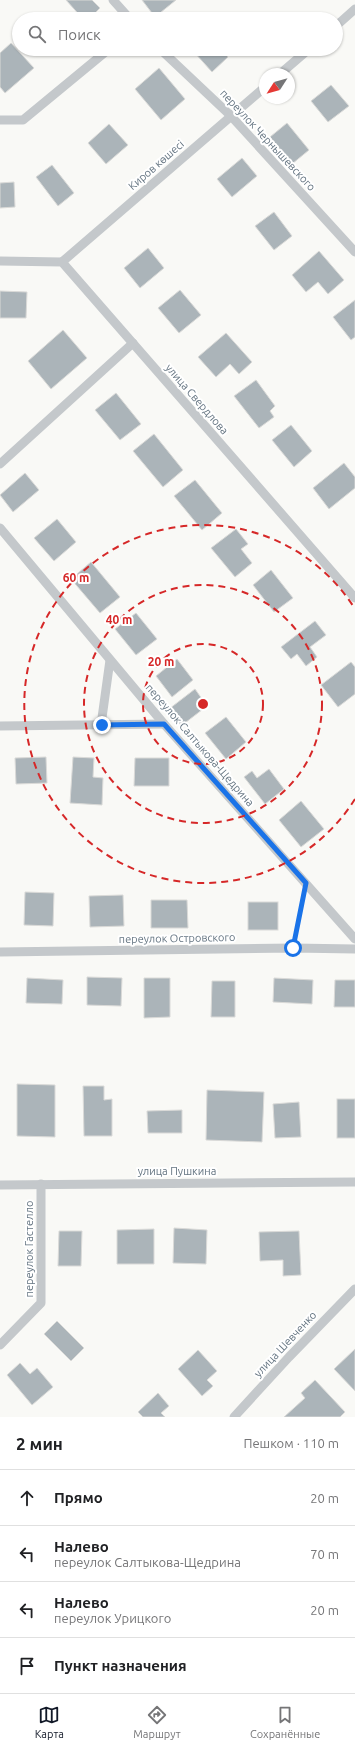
<!DOCTYPE html>
<html lang="ru">
<head>
<meta charset="utf-8">
<style>
  :root { --surface:#fff; --page:#f2f2f2; --text:#202124; --muted:#757577; --line:#e0e0e0; --accent:#111827 }
  body { margin:0; font-family:Ubuntu,sans-serif; background:var(--page); color:var(--text) }
  .compass { position:absolute; left:259px; top:68px; width:36px; height:36px; border-radius:50%; background:var(--surface); box-shadow:0 1px 3px #0004; rotate:234deg }
  .stop { position:absolute; width:12px; height:12px; margin:-9px; border:3px solid #1a73e8; border-radius:50%; background:#fff }
  .stop.end { background:#1a73e8; border-color:#fff; box-shadow:0 1px 4px #0008 }
  .list { margin:0; padding:0; list-style:none }
  h2 { display:flex; justify-content:space-between; align-items:center; height:52px; margin:0; padding:0 16px; font-size:17px }
  h2 small { font-size:13px; font-weight:400; color:var(--muted) }
  .list li { display:grid; grid-template-columns:26px 1fr auto; gap:12px; align-items:center; box-sizing:border-box; height:56px; padding:0 16px; border-top:1px solid var(--line) }
  .list b { display:block; font-size:15px; white-space:nowrap }
  .list p { margin:0; font-size:13px; white-space:nowrap; color:var(--muted) }
  .list em { font-size:13px; font-style:normal; color:var(--muted) }
  .icon { flex:none; width:22px; height:22px; fill:none; stroke:currentColor; stroke-width:2; stroke-linecap:round; stroke-linejoin:round }
  .map { position:relative; flex:none; width:355px; height:1417px; overflow:hidden }
  .search { position:absolute; background:var(--surface); box-shadow:0 1px 3px #0004; left:12px; right:12px; top:12px; height:44px; display:flex; align-items:center; gap:10px; box-sizing:border-box; padding:0 14px; border-radius:22px; color:var(--muted); font-size:15px }
  .sheet { height:276px; background:var(--surface) }
  nav { display:flex; justify-content:space-around; align-items:center; box-sizing:border-box; height:56px; border-top:1px solid var(--line); background:var(--surface); font-size:11px; color:var(--muted) }
  nav a { display:grid; justify-items:center; gap:2px }
  nav .on { color:var(--accent) }
  .map>svg:first-child { display:block }
  .building { fill:#abb4b9; stroke:#dadad8 }
  .lines { fill:none; stroke-linecap:round; stroke-linejoin:round }
  .path { stroke:#bec0c3; stroke-width:2.5; stroke-dasharray:2 2; stroke-linecap:butt }
  .service { stroke:#c4c8cb; stroke-width:9 }
  .route { stroke:#1a73e8; stroke-width:5 }
  .ring { fill:none; stroke:#d62828; stroke-width:2; stroke-dasharray:7 5 }
  .labels { text-anchor:middle; stroke-width:4; stroke-linejoin:round; paint-order:stroke }
  .street-label { font-size:11px; fill:#647481; stroke:#fff }
  .centre { fill:#d62828; stroke:#fff; stroke-width:2 }
  .ring-label { font-size:12px; text-anchor:middle; font-weight:bold; fill:#d62828; stroke:#fff; stroke-width:4; stroke-linejoin:round; paint-order:stroke }
</style>
</head>
<body>
<div class="map">
<svg width="355" height="1417" viewBox="0 0 355 1417">
  <rect width="100%" height="100%" fill="#f9f9f6"/>
  <g class="building">
    <path d="M66 0H92L100 8 89 19H83Z"/>
    <path d="M142 0H176L155 17Z"/>
    <path d="M11 43 34 68 5 93 0 87V53Z"/>
    <path d="M197 49H220L228 57 212 72 194 52Z"/>
    <path d="M159 68 185 99 161 120 135 89Z"/>
    <path d="M331 85 349 106 328 122 311 101Z"/>
    <path d="M287 123 309 150 292 164 270 137Z"/>
    <path d="M109 124 128 145 106 164 88 143Z"/>
    <path d="M242 158 257 176 232 197 217 179Z"/>
    <path d="M52 165 74 193 58 206 36 177Z"/>
    <path d="M14 182 15 207 0 208V183Z"/>
    <path d="M274 212 292 236 274 250 255 226Z"/>
    <path d="M148 248 164 268 140 288 124 268Z"/>
    <path d="M319 251 344 280 328 294 318 282 306 292 292 275Z"/>
    <path d="M180 290 201 315 179 333 158 308Z"/>
    <path d="M0 291 27 292 26 318H0Z"/>
    <path d="M355 300V337L351 340 333 317Z"/>
    <path d="M63 330 87 358 51 389 28 361Z"/>
    <path d="M226 333 252 362 239 374 230 364 216 377 198 357Z"/>
    <path d="M256 380 275 406 270 411 274 417 259 428 234 396Z"/>
    <path d="M116 393 141 424 120 440 95 410Z"/>
    <path d="M291 425 312 451 294 467 272 440Z"/>
    <path d="M154 434 183 470 163 487 133 451Z"/>
    <path d="M344 463 355 477V488L329 509 313 488Z"/>
    <path d="M25 473 39 490 13 512 0 495Z"/>
    <path d="M195 480 222 513 202 530 174 496Z"/>
    <path d="M57 519 76 542 54 561 34 538Z"/>
    <path d="M236 529 248 544 241 549 252 563 235 577 211 548Z"/>
    <path d="M91 562 120 597 100 613 71 579Z"/>
    <path d="M271 570 293 598 274 612 253 585Z"/>
    <path d="M136 613 157 639 136 655 115 629Z"/>
    <path d="M315 621 326 635 310 647 317 657 306 666 297 654 291 659 281 647Z"/>
    <path d="M177 659 193 680 172 697 156 676Z"/>
    <path d="M351 662 355 667V694L338 707 321 685Z"/>
    <path d="M195 689 207 706 181 726 169 709Z"/>
    <path d="M226 717 246 742 226 759 205 733Z"/>
    <path d="M46 757 47 783 16 784 15 758Z"/>
    <path d="M73 757 94 758 93 777 103 778 102 805 70 803Z"/>
    <path d="M135 758H169V786H134Z"/>
    <path d="M269 769 284 789 265 804 244 777 252 771 257 778Z"/>
    <path d="M301 801 324 829 301 847 279 820Z"/>
    <path d="M25 892 54 893 53 926 24 925Z"/>
    <path d="M123 895 124 926 90 927 89 896Z"/>
    <path d="M151 900H187L188 928H151Z"/>
    <rect x="248" y="902" width="30" height="28"/>
    <path d="M87 977 122 978 121 1006 87 1005Z"/>
    <path d="M27 978 63 980 62 1004 26 1003Z"/>
    <path d="M144 978H170V1017L144 1018Z"/>
    <path d="M274 978 313 980 312 1004 273 1002Z"/>
    <path d="M335 980H355V1007H334Z"/>
    <path d="M212 981H235V1017H211Z"/>
    <path d="M17 1084 55 1085V1137L17 1136Z"/>
    <path d="M83 1086H104V1100L112 1099V1136H84Z"/>
    <path d="M207 1090 264 1092 262 1142 206 1140Z"/>
    <rect x="337" y="1099" width="18" height="39"/>
    <path d="M299 1102 301 1137 275 1138 273 1104Z"/>
    <path d="M182 1110V1133H148L147 1111Z"/>
    <path d="M174 1228 207 1230 206 1264 173 1263Z"/>
    <path d="M154 1229V1264H117V1230Z"/>
    <path d="M59 1231H82L81 1266H58Z"/>
    <path d="M299 1231 301 1275 283 1276V1260L260 1261 259 1232Z"/>
    <path d="M57 1321 84 1348 71 1361 44 1334Z"/>
    <path d="M355 1349V1391L334 1369Z"/>
    <path d="M198 1350 217 1371 207 1380 213 1386 202 1396 178 1369Z"/>
    <path d="M20 1363 30 1374 37 1368 53 1387 32 1405 7 1375Z"/>
    <path d="M315 1380 345 1412 340 1417H284L305 1398 301 1393Z"/>
    <path d="M158 1393 169 1406 161 1413 165 1417H143L138 1412Z"/>
  </g>
  <g class="lines">
    <path class="path" d="M296 934 302 901"/>
    <g class="service">
      <path d="M113 0 130 19"/>
      <path d="M336 26 355 9"/>
      <path d="M160 49 231 116 355 252"/>
      <path d="M280 74 309 49"/>
      <path d="M0 120H23L109 49"/>
      <path d="M0 261 62 262 355 598"/>
      <path d="M62 262 265 87"/>
      <path d="M0 464 133 343"/>
      <path d="M0 528 164 724 355 939"/>
      <path d="M101 725 110 660"/>
      <path d="M0 726 164 724"/>
      <path d="M0 952 293 948 355 949"/>
      <path d="M0 1185 355 1182"/>
      <path d="M0 1345 41 1303V1184"/>
      <path d="M234 1417 289 1357 355 1289"/>
    </g>
  </g>
  <g class="lines">
    <path class="route" d="M102 725 164 724 306 883 293 948"/>
  </g>
  <g class="ring">
    <circle cx="203" cy="704" r="60"/>
    <circle cx="203" cy="704" r="119"/>
    <path d="M355 799A179 179 0 1 1 355 609"/>
  </g>
  <g class="labels">
    <g class="street-label">
      <text transform="translate(268 140) rotate(47)" y="4">переулок Чернышевского</text>
      <text transform="translate(156 165) rotate(-41)" y="4">Киров көшесі</text>
      <text transform="translate(197 399) rotate(49)" y="4">улица Свердлова</text>
      <text transform="translate(200 745) rotate(49)" y="4">переулок Салтыкова-Щедрина</text>
      <text transform="translate(177 938) rotate(-1)" y="4">переулок Островского</text>
      <text x="177" y="1175">улица Пушкина</text>
      <text transform="translate(29 1249) rotate(-90)" y="4">переулок Гастелло</text>
      <text transform="translate(285 1344) rotate(-47)" y="4">улица Шевченко</text>
    </g>
  </g>
  <circle cx="203" cy="704" r="6" class="centre"/>
  <g class="ring-label">
    <text x="76" y="582">60 m</text>
    <text x="119" y="624">40 m</text>
    <text x="161" y="666">20 m</text>
  </g>
</svg>
<svg class="compass" viewBox="-18 -18 36 36"><path d="M0-13l5 13h-10z" fill="#e53935"/><path d="M0 13l5-13h-10z" fill="#757577"/></svg>
<div class="stop" style="left:293px;top:948px"></div>
<div class="stop end" style="left:102px;top:725px"></div>
<div class="search"><svg class="icon" aria-label="search" viewBox="0 0 24 24"><circle cx="10" cy="10" r="6"/><path d="M15 15l6 6"/></svg>Поиск</div>
</div>
<section class="sheet">
<h2>2 мин<small>Пешком · 110 m</small></h2>
<ul class="list">
<li><svg class="icon" aria-label="ahead" viewBox="0 0 24 24"><path d="M12 20V5M6 11l6-6 6 6"/></svg><div><b>Прямо</b></div><em>20 m</em></li>
<li><svg class="icon" aria-label="left" viewBox="0 0 24 24"><path d="M17 20v-9H6M10 6l-5 5 5 5"/></svg><div><b>Налево</b><p>переулок Салтыкова-Щедрина</p></div><em>70 m</em></li>
<li><svg class="icon" aria-label="left" viewBox="0 0 24 24"><path d="M17 20v-9H6M10 6l-5 5 5 5"/></svg><div><b>Налево</b><p>переулок Урицкого</p></div><em>20 m</em></li>
<li><svg class="icon" aria-label="arrive" viewBox="0 0 24 24"><path d="M6 21V4h12l-3 4 3 4H6"/></svg><div><b>Пункт назначения</b></div></li>
</ul>
</section>
<nav>
<a class="on"><svg class="icon" aria-label="map" viewBox="0 0 24 24"><path d="M3 6l6-2 6 2 6-2v14l-6 2-6-2-6 2zM9 4v14M15 6v14"/></svg>Карта</a>
<a><svg class="icon" aria-label="directions" viewBox="0 0 24 24"><path d="M12 3l9 9-9 9-9-9zM9 14v-3h6M13 9l2 2-2 2"/></svg>Маршрут</a>
<a><svg class="icon" aria-label="saved" viewBox="0 0 24 24"><path d="M7 4h10v16l-5-4-5 4z"/></svg>Сохранённые</a>
</nav>
</body>
</html>
